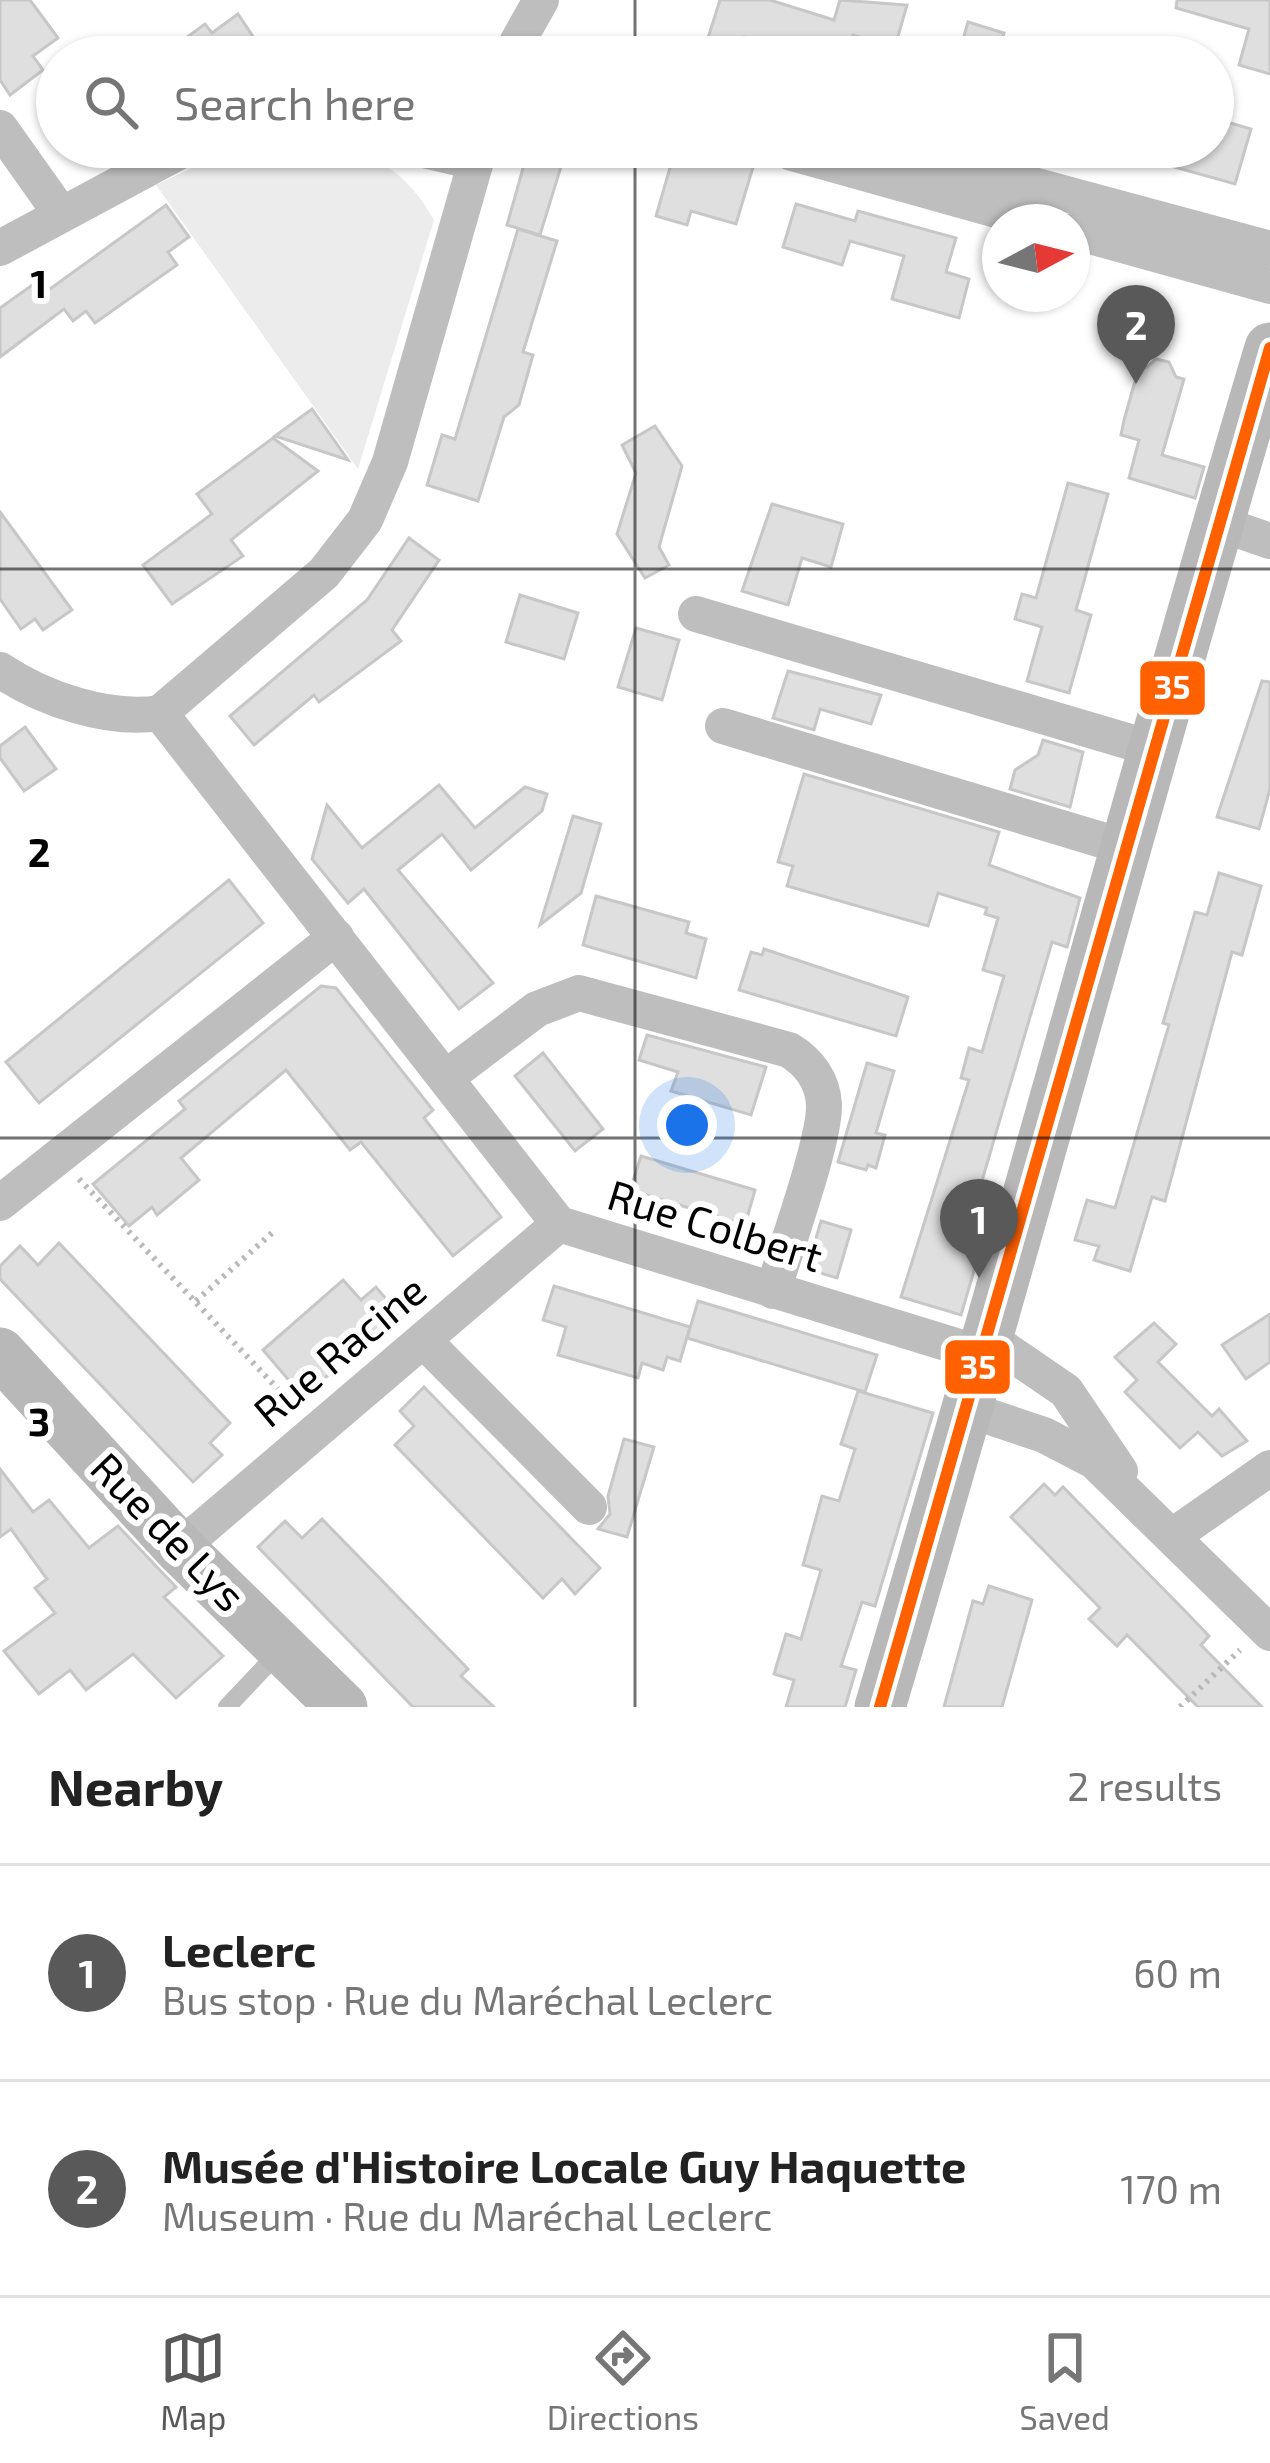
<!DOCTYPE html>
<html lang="en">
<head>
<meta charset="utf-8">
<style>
  :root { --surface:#fff; --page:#f6f6f6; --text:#222; --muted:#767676; --line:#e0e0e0; --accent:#595959 }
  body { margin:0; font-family:"Exo 2",sans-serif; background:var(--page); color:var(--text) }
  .compass { position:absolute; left:982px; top:204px; width:108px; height:108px; border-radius:50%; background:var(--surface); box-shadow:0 3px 9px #0004; rotate:83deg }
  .you { position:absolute; left:687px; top:1125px; width:42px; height:42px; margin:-30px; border:9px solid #fff; border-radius:50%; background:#1a73e8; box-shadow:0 0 0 18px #1a73e833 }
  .badge { display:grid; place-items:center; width:78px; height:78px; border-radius:50%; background:var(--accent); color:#fff; font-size:39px; font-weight:700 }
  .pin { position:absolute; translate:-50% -99px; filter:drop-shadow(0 3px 6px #0008) }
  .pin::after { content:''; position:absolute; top:63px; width:42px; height:36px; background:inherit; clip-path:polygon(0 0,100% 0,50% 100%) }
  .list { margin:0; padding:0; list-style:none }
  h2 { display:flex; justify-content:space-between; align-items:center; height:156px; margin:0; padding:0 48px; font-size:51px }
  h2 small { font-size:39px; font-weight:400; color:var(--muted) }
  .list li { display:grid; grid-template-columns:78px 1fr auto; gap:36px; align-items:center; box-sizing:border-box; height:216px; padding:0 48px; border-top:3px solid var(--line) }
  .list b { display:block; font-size:45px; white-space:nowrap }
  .list p { margin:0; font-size:39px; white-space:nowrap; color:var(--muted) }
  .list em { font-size:39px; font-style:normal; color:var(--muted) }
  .icon { flex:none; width:66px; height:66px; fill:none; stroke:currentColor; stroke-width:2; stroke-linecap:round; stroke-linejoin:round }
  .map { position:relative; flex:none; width:1270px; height:1707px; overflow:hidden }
  .search { position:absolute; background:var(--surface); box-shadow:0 3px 9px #0004; left:36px; right:36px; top:36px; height:132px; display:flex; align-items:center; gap:30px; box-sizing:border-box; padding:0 42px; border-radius:66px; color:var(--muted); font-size:45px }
  .sheet { height:588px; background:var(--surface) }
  nav { display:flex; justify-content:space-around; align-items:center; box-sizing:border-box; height:168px; border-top:3px solid var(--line); background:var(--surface); font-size:33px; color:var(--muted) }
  nav a { display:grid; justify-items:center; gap:6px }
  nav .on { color:var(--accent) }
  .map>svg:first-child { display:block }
  .green { fill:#ececec }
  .building { fill:#dfdfdf; stroke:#c7c7c7; stroke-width:3 }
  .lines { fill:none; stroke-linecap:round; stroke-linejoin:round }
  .path { stroke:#b9b9b9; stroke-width:6; stroke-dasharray:3 6; stroke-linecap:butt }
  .lane { stroke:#bebebe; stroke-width:18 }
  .street { stroke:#bebebe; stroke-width:36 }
  .secondary { stroke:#b8b8b8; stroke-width:51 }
  .bus-1-casing { stroke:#fff; stroke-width:21 }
  .bus-1 { stroke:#ff6000; stroke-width:12 }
  .grid { fill:none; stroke:#000; stroke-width:3; stroke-opacity:0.55 }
  .labels { text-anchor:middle; stroke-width:12; stroke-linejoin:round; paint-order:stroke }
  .street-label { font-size:42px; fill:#000; stroke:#fff }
  .grid-label { font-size:39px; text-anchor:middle; font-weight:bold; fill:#000; stroke:#fff; stroke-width:12; stroke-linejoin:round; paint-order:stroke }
  .line-badge { stroke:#fff; stroke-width:4.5 }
  .badge-label { font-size:33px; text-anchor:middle; font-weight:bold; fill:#fff }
</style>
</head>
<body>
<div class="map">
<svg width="1270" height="1707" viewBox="0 0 1270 1707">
  <rect width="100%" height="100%" fill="#fff"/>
  <path class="green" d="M236 147C321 147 388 135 434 220L358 469 156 185Z"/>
  <g class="building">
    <path d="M0 0H30L58 38 33 56 43 70 10 95 0 80Z"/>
    <path d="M720 0H770L834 20 840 0 907 5 895 47 853 35 847 57H830L744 37 738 57H702Z"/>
    <path d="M1177 0H1270V74L1239 65 1249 29 1176 8Z"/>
    <path d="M238 14 258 44 240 57H160L205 24 212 33Z"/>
    <path d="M968 22 1004 33 997 57H958Z"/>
    <path d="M1213 118 1251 129 1235 184 1131 155 1132 147H1213Z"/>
    <path d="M529 147H567L540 235 507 225Z"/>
    <path d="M676 147 753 167 736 224 691 211 687 225 656 216Z"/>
    <path d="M796 204 855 221 858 211 956 238 946 272 969 279 959 318 892 299 904 256 850 241 842 265 783 247Z"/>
    <path d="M166 205 189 237 168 252 177 265 95 323 86 311 73 321 64 309 0 357V308L42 278 50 289Z"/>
    <path d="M518 229 557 241 523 352 533 355 519 405 504 417 478 501 427 485 442 435 455 439Z"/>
    <path d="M1156 359 1169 362 1176 377 1184 379 1162 455 1204 467 1195 498 1129 478 1139 440 1121 435 1124 420 1139 367 1146 368Z"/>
    <path d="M312 409 322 423 348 460 275 436Z"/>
    <path d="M655 426 682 466 659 547 669 565 645 578 617 534 636 473 622 445Z"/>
    <path d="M273 438 318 471 231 540 243 556 172 604 143 565 212 514 197 494Z"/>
    <path d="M1068 483 1108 494 1076 610 1091 615 1069 693 1027 681 1042 627 1015 619 1022 594 1036 598Z"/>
    <path d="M772 504 843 524 831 567 802 558 788 605 742 591Z"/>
    <path d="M0 512 72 610 43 630 35 619 21 629 0 599Z"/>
    <path d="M409 538 439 560 392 630 401 641 319 702 314 695 254 745 230 716 367 600Z"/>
    <path d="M520 595 578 613 564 659 506 642Z"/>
    <path d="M636 628 679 640 662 700 618 687Z"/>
    <path d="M788 671 881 695 871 724 820 709 814 730 773 718Z"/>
    <path d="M1262 681 1270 682V789L1259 829 1217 817Z"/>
    <path d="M25 727 56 769 24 791 0 758V746Z"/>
    <path d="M1043 740 1083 752 1070 807 1010 789 1015 770 1038 755Z"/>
    <path d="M804 774 999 832 989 865 1080 898 1067 947 1052 942 979 1191 996 1196 961 1315 901 1297 969 1080 961 1078 969 1048 982 1052 1004 976 983 970 998 918 985 914 987 908 938 893 928 926 787 886 793 866 778 862Z"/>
    <path d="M439 785 475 828 525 787 547 794 542 811 471 870 442 834 398 870 493 983 459 1009 364 889 348 903 312 859 327 805 362 848Z"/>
    <path d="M573 816 601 824 581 893 540 925Z"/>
    <path d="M1219 873 1261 886 1242 955 1232 952 1165 1201 1152 1197 1130 1271 1094 1260 1099 1246 1075 1240 1087 1200 1115 1208 1169 1025 1163 1023 1195 912 1207 915Z"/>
    <path d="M229 880 263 923 39 1103 6 1062Z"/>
    <path d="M596 896 689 922 686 933 706 939 696 978 583 945Z"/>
    <path d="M764 949 908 997 896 1036 739 990 751 952 762 955Z"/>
    <path d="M321 986 336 988 433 1110 424 1118 501 1217 453 1256 361 1142 350 1150 286 1070 181 1158 199 1180 157 1215 152 1207 129 1226 93 1184 185 1109 179 1101Z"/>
    <path d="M647 1035 766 1067 751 1115 671 1091 678 1072 639 1060Z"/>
    <path d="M543 1053 603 1129 575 1151 515 1076Z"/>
    <path d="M867 1063 894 1071 876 1133 885 1135 876 1168 868 1165 866 1170 838 1162Z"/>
    <path d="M641 1156 755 1190 745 1225 630 1190Z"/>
    <path d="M821 1221 851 1230 837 1278 807 1269Z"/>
    <path d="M59 1243 230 1423 210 1443 222 1455 193 1482 0 1279V1266L20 1246 38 1265Z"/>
    <path d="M343 1280 361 1300 376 1287 399 1314 303 1397 263 1350Z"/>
    <path d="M554 1286 690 1327 680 1361 667 1357 663 1370 642 1363 638 1378 558 1355 566 1327 543 1320Z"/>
    <path d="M698 1301 877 1355 865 1392 687 1338Z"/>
    <path d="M1270 1314V1362L1246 1379 1222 1345Z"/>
    <path d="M1154 1323 1176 1344 1158 1362 1212 1416 1219 1409 1247 1441 1222 1456 1198 1432 1180 1448 1125 1392 1137 1380 1115 1357Z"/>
    <path d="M424 1387 600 1568 575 1594 562 1579 543 1598 395 1445 414 1426 400 1411Z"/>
    <path d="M858 1391 933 1413 875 1606 862 1602 841 1666 856 1670 845 1707H786L794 1680 774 1674 786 1634 801 1639 821 1570 803 1565 822 1496 839 1501 855 1449 841 1444Z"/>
    <path d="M624 1439 654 1447 627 1537 598 1529 610 1514 608 1496Z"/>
    <path d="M0 1469 33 1512 49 1500 89 1548 118 1526 176 1587 164 1597 223 1656 176 1698 133 1654 86 1690 70 1670 39 1694 4 1651 55 1613 35 1588 47 1579 11 1529 0 1537Z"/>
    <path d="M1044 1484 1055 1495 1063 1487 1186 1612 1209 1636 1201 1645 1262 1707H1198L1127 1635 1117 1646 1089 1619 1100 1608 1011 1517Z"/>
    <path d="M322 1519 468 1669 461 1676 494 1707H413L258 1547 285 1521 302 1538Z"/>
    <path d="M989 1586 1032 1600 1002 1707H944L973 1601 983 1604Z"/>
  </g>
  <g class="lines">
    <g class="path">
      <path d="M79 1179 293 1405"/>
      <path d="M196 1301 273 1232"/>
      <path d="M1180 1707 1240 1650"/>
    </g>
    <path class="lane" d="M227 1707 279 1652"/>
    <g class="street">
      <path d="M509 57 541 0"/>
      <path d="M0 128 61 214"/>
      <path d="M411 147 475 162"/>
      <path d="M893 147 1270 249"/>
      <path d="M792 153 1039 222"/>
      <path d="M1072 231 1270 286"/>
      <path d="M0 248 188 147"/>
      <path d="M1218 523 1270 541"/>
      <path d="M696 614 1154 749"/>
      <path d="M0 670C43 699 108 721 160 713"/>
      <path d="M160 713 559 1224 985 1355"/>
      <path d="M160 713 324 573 365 520 390 462 480 147"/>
      <path d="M723 726 1125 847"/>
      <path d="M448 1076 537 1009 579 993 789 1050C809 1062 823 1081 824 1105 825 1141 785 1250 773 1291"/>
      <path d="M0 1203 336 937"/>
      <path d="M990 1339 1066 1391 1120 1471"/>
      <path d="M423 1340 589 1507"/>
      <path d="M969 1410 1044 1435 1094 1461 1270 1633"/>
      <path d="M1174 1535 1270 1468"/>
      <path d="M179 1548 559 1224"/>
    </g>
    <g class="secondary">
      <path d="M0 1353 179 1548 342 1707"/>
      <path d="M880 1707C1015 1255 1135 800 1270 348"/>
    </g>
    <g class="bus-1-casing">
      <path id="bus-1" d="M880 1707 1270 348"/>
    </g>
    <use href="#bus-1" class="bus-1"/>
  </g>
  <path class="grid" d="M635 0V57M635 147V1707M0 569H1270M0 1138H1270"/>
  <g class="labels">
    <g class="street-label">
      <text transform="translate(715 1226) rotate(17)" y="15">Rue Colbert</text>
      <text transform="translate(340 1351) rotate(-40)" y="15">Rue Racine</text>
      <text transform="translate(168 1532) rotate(46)" y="15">Rue de Lys</text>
    </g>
  </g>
  <g class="grid-label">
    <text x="39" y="298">1</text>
    <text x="39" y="867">2</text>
    <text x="39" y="1436">3</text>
  </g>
  <g class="line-badge">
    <rect x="1138" y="659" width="69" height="58" rx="12" fill="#ff6000"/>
    <rect x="943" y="1338" width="69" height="58" rx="12" fill="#ff6000"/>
  </g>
  <g class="badge-label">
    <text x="1172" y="699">35</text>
    <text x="978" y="1379">35</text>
  </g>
</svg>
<svg class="compass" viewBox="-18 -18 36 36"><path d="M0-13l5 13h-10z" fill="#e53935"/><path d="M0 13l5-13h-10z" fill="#767676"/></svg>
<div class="you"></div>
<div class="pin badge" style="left:979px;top:1278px">1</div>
<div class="pin badge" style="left:1136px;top:384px">2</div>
<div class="search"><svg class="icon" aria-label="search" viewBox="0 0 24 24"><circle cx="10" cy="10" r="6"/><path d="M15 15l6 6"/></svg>Search here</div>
</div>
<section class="sheet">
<h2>Nearby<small>2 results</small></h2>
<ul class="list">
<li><span class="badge">1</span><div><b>Leclerc</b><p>Bus stop · Rue du Maréchal Leclerc</p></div><em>60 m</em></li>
<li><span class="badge">2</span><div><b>Musée d'Histoire Locale Guy Haquette</b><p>Museum · Rue du Maréchal Leclerc</p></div><em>170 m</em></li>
</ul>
</section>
<nav>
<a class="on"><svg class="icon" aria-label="map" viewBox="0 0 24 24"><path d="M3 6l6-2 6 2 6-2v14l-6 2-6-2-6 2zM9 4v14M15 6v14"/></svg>Map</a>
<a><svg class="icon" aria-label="directions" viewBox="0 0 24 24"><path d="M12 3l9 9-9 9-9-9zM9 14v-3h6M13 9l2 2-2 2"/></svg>Directions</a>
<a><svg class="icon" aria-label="saved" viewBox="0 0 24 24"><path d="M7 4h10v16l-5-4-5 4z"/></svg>Saved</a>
</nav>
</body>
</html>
